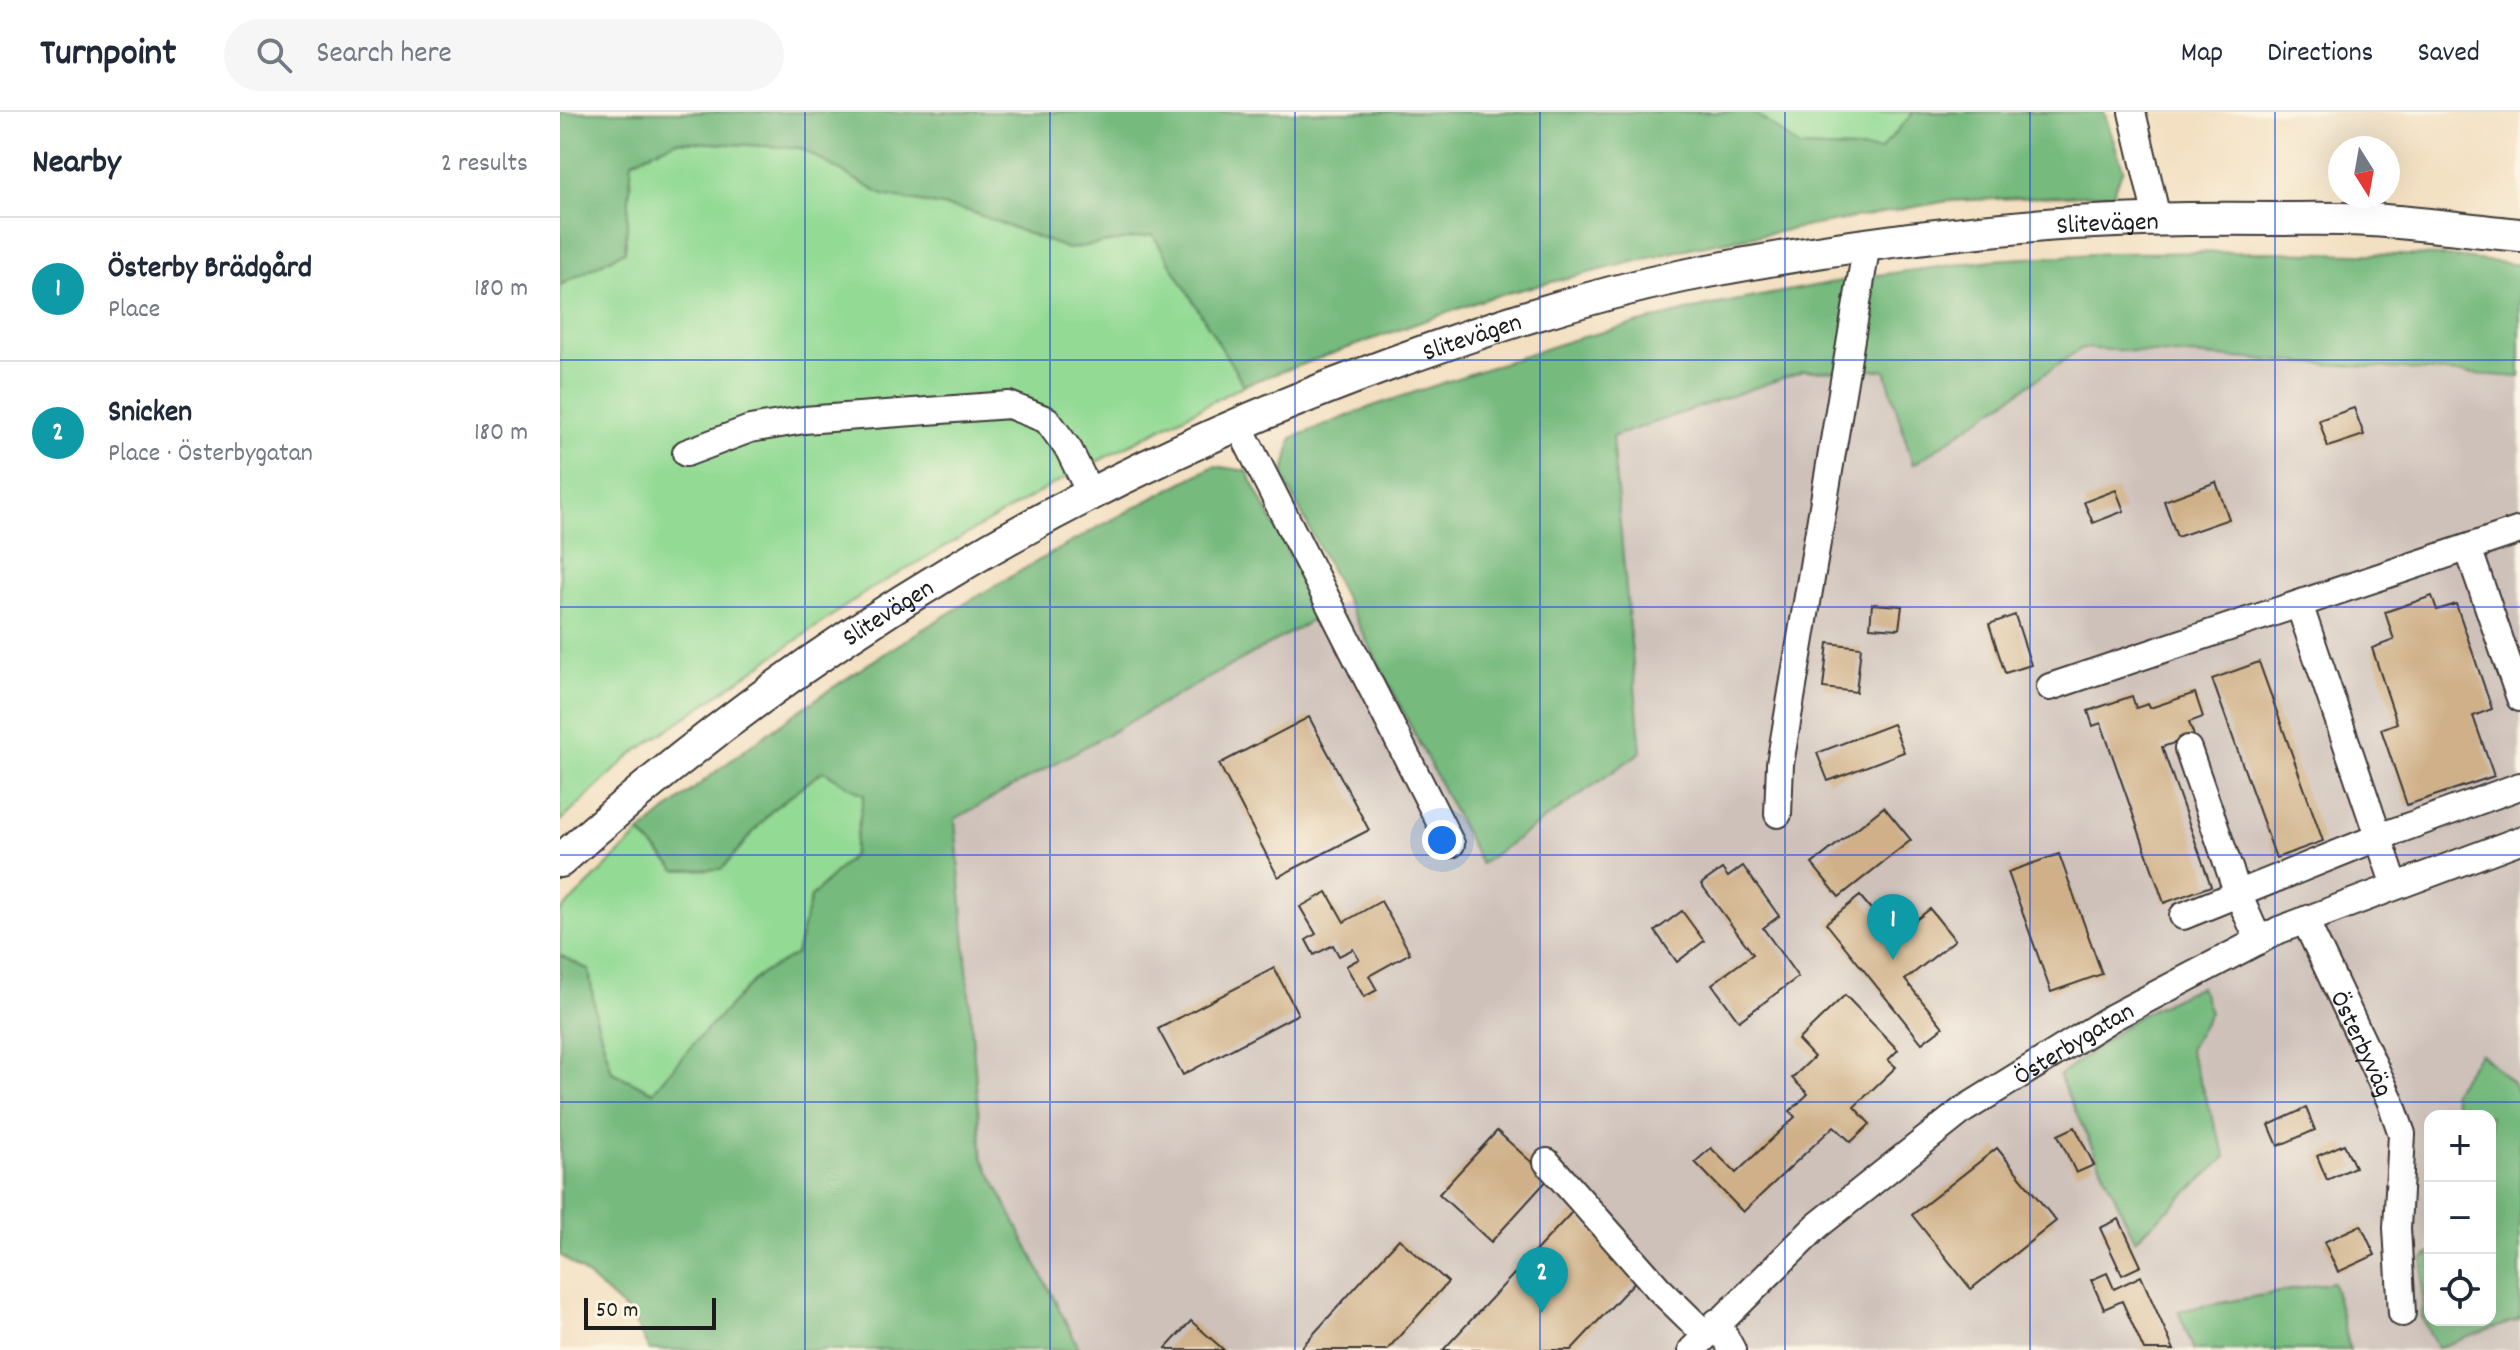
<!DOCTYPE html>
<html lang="en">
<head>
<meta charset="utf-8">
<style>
  :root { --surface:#fff; --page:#f6f6f7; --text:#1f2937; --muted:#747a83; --line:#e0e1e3; --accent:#b5179e }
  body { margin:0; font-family:Dekko,sans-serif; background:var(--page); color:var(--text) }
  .controls { position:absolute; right:24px; bottom:24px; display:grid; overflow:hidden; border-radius:16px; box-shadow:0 8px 32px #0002 }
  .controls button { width:72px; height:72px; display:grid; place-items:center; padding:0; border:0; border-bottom:2px solid var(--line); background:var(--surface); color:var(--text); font:40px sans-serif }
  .compass { position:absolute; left:1768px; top:24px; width:72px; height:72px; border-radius:50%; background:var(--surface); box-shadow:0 8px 32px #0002; rotate:169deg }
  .scale { position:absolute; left:24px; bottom:20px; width:132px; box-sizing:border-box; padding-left:8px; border:4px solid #1c1c1c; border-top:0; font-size:22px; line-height:28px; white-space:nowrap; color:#1c1c1c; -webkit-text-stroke:6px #fcf5e5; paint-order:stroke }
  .you { position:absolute; left:882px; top:728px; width:28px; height:28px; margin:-20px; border:6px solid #fff; border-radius:50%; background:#1a73e8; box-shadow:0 0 0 12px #1a73e833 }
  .badge { display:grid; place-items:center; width:52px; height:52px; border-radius:50%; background:var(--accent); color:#fff; font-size:26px; font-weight:700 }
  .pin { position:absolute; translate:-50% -66px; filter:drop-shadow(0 2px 4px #0008) }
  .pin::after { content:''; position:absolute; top:42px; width:28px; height:24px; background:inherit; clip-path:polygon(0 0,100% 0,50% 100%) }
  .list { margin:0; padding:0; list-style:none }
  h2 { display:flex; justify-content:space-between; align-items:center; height:104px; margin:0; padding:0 32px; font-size:34px }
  h2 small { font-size:26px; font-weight:400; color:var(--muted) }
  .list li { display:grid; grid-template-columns:52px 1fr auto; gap:24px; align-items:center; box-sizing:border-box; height:144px; padding:0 32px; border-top:2px solid var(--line) }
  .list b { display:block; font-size:30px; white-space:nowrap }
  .list p { margin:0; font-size:26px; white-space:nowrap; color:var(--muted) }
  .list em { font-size:26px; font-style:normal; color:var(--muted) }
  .icon { flex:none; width:44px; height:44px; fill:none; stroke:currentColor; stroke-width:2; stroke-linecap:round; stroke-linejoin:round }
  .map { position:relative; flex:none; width:1960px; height:1238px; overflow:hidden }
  header { display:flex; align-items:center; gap:48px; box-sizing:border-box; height:112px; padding:0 40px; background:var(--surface); border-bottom:2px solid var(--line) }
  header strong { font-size:38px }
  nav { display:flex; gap:44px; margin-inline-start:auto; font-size:28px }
  .search { width:560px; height:72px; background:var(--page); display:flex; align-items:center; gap:20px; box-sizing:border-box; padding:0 28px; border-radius:44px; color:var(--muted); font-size:30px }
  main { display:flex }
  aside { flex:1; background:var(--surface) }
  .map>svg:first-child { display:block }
  .industrial { fill:#cec1ba; fill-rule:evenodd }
  .green { fill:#93da94; stroke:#587b58; stroke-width:2 }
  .forest { fill:#76ba7e; stroke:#496b4d; stroke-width:2 }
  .building { fill:#cfb088 }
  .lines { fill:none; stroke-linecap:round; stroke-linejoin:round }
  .minor-casing { stroke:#3c3935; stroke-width:30 }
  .major-casing { stroke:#3c3935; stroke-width:36 }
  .minor { stroke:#fff; stroke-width:26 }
  .major { stroke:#fff; stroke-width:32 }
  .grid { fill:none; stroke:#1d4ed8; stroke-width:2; stroke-opacity:0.55 }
  .labels { text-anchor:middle; stroke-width:6; stroke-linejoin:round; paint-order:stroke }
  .street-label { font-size:26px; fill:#1c1c1c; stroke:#fcf5e5 }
</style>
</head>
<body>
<header>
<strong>Turnpoint</strong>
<div class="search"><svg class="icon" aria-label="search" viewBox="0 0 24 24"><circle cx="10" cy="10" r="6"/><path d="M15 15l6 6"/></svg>Search here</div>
<nav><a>Map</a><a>Directions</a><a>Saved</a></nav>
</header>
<main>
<aside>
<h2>Nearby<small>2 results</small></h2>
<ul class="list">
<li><span class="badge" style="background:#0f9aa8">1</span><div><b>Österby Brädgård</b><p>Place</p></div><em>180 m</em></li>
<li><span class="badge" style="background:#0f9aa8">2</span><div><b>Snicken</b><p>Place · Österbygatan</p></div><em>180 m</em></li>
</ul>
</aside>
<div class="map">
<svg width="1960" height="1238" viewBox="0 0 1960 1238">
  <rect width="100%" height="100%" fill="#fcf5e5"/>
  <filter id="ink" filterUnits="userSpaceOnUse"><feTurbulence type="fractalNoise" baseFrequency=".0125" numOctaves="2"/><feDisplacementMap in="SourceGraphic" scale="16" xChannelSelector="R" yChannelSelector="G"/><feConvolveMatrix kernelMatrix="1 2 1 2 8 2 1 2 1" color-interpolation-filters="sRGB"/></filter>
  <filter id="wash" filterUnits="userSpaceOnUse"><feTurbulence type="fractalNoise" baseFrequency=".006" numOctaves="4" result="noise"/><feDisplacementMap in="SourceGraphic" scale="32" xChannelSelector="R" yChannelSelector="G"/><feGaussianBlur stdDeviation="1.8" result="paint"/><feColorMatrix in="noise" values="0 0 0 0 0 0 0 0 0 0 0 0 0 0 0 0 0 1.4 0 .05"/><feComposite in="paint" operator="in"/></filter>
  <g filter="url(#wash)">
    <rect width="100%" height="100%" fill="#f3e0c2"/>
    <path class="industrial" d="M1522 236 1960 265V987L1953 971 1892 980 1899 1004H1870V1141L1863 1147 1862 1205 1877 1236 1960 1207V1238H1790L1774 1170 1619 1200 1634 1238H520L422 1045 395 707 787 488 921 752 1081 639 1051 325 1243 259 1326 258 1353 352ZM1650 900 1629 938 1666 1045 1575 1127 1499 964Z"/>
    <g class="green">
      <path d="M1193 0H1354L1321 38 1240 35Z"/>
      <path d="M116 29 240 36 323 83 409 99 508 137 593 122 684 273 494 372 306 480 71 643 0 710V173L65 139 72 49Z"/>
      <path d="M263 658 304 683 293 743 251 785 236 842 198 864 134 931 93 980 52 960 36 905 29 858 0 843V800L80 721 116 758 162 757 212 698Z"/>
    </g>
    <g class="forest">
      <path d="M0 0H1193L1240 35 1320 38 1354 0H1544L1563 57 1553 82 1388 89 1134 135 931 185 684 273 593 123 508 137 409 99 323 83 240 36 117 29 72 49 65 139 0 173Z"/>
      <path d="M1711 140 1885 144 1960 153V265L1522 236 1353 353 1325 258 1243 259 1052 325 1081 640 921 752 723 365 732 326 813 294 1015 227 1147 194 1302 165 1432 148 1551 141Z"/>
      <path d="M654 354 687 359 760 504 395 707 422 1045 520 1238H89L72 1204 23 1160 0 1143V843L29 858 36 906 52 960 93 980 134 931 198 864 236 842 251 785 293 743 304 683 263 659 212 698 162 757 116 758 80 721C253 574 452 458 654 354Z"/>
      <path d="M1640 874 1650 900 1629 938 1666 1045 1575 1128 1499 964 1578 904Z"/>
      <path d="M1920 941 1953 971 1960 987V1207L1877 1236 1862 1205 1863 1147 1870 1141V1208H1930V1004H1899L1892 980Z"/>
      <path d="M1773 1170 1790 1238H1634L1618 1199Z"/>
    </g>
    <g id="blocks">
      <g class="building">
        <path d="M1794 296 1804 323 1768 335 1759 308Z"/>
        <path d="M1656 370 1669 407 1617 425 1604 389Z"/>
        <path d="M1556 378 1564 399 1533 411 1524 390Z"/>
        <path d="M1872 484 1877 498 1896 492 1932 597 1913 604 1934 664 1847 693 1821 617 1837 611 1812 536 1834 528 1825 500Z"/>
        <path d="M1312 492 1342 494 1339 517 1310 515Z"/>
        <path d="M1455 503 1471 553 1445 561 1429 512Z"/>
        <path d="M1268 531 1301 535 1296 580 1263 576Z"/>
        <path d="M1699 550 1763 729 1716 746 1652 567Z"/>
        <path d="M1635 581 1643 605 1629 610 1634 624 1602 635 1651 774 1604 791 1541 611 1533 614 1528 599 1572 584 1576 596 1588 592 1590 596Z"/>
        <path d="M749 605 809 718 718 765 659 652Z"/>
        <path d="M1333 612 1344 640 1268 669 1257 641Z"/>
        <path d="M1324 695 1351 728 1279 785 1252 752Z"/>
        <path d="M1499 742 1542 862 1491 880 1448 760Z"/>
        <path d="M1183 754 1219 804 1203 816 1238 865 1179 909 1152 872 1193 842 1141 772 1162 757 1168 765Z"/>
        <path d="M767 780 784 810 821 789 850 841 809 864 817 878 804 885 786 854 799 847 793 837 779 844 773 833 754 843 746 828 756 822 740 795Z"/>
        <path d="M1300 784 1334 825 1370 797 1395 828 1345 868 1383 915 1362 931 1266 811Z"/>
        <path d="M1122 799 1144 829 1117 850 1095 819Z"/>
        <path d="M714 856 738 902 623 963 598 917Z"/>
        <path d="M1285 883 1338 938 1328 948 1336 955 1294 995 1310 1012 1291 1030 1274 1014 1183 1100 1135 1050 1151 1036 1176 1061 1235 1005 1230 999 1248 982 1232 966 1254 945 1238 928Z"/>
        <path d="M1746 996 1755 1018 1718 1034 1709 1013Z"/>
        <path d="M1515 1015 1534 1053 1516 1061 1498 1023Z"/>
        <path d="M937 1019 989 1066 931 1130 879 1082Z"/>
        <path d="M1784 1032 1795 1055 1767 1068 1757 1044Z"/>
        <path d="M1437 1036 1496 1109 1411 1177 1352 1103Z"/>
        <path d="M1012 1100 1081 1163 1011 1238H883Z"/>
        <path d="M1559 1107 1581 1154 1562 1163 1540 1116Z"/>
        <path d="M1801 1113 1815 1143 1778 1160 1764 1130Z"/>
        <path d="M839 1127 888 1170 827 1238H739Z"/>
        <path d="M1547 1161 1554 1177 1581 1164 1614 1238H1584L1562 1189 1544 1197 1531 1168Z"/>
        <path d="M631 1209 664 1238H609L606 1236Z"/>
      </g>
    </g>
  </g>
  <g filter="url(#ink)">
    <use href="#blocks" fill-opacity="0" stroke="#3c3935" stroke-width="2"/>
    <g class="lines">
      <g class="minor-casing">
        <g id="minor">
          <path d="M1572 0 1597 106"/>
          <path d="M678 312 891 732"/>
          <path d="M126 341 190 317 244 308 449 293 487 308 509 338 530 381"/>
          <path d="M1908 436 1960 586"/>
          <path d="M1739 492 1835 774"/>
          <path d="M1490 575 1960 418"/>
          <path d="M1628 637 1678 782 1699 829"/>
          <path d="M1218 702 1220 652 1307 131"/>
          <path d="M1623 804 1819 725 1960 674"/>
          <path id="s1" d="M1745 808 1830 988 1842 1022 1837 1116 1842 1201"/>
          <path d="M987 1050 1098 1176 1146 1223"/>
          <path d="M1157 1210 1172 1238"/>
          <path id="s2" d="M1132 1238 1257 1114 1403 998 1553 905 1719 818 1960 728"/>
        </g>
      </g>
      <g class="major-casing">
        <g id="major">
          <path id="s3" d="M0 749C247 527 515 367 827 253 923 218 1022 185 1123 164 1252 138 1381 120 1513 111 1581 107 1648 106 1715 107 1747 107 1780 106 1811 108 1861 111 1911 118 1960 123"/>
        </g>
      </g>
      <use href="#minor" class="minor"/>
      <use href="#major" class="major"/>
    </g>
  </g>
  <path class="grid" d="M245 0V1238M490 0V1238M735 0V1238M980 0V1238M1225 0V1238M1470 0V1238M1715 0V1238M0 248H1960M0 495H1960M0 743H1960M0 990H1960"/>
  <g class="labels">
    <g class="street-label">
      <text dy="9" stroke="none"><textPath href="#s3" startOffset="1708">Slitevägen</textPath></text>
      <text dy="9" stroke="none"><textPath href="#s3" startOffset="1060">Slitevägen</textPath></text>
      <text dy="9" stroke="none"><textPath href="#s3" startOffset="412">Slitevägen</textPath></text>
      <text dy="9" stroke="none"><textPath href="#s2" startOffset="492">Österbygatan</textPath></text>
      <text dy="9" stroke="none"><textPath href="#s1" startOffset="136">Österbyväg</textPath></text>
    </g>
  </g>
</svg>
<div class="controls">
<button>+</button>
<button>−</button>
<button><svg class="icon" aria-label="locate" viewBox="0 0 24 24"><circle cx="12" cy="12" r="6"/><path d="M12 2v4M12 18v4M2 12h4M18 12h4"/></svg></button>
</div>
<svg class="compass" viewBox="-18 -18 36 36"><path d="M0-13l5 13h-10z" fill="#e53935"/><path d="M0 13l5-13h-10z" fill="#747a83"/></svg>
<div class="scale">50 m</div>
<div class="you"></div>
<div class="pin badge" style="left:1333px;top:848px;background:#0f9aa8">1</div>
<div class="pin badge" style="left:982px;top:1201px;background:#0f9aa8">2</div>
</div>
</main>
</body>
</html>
